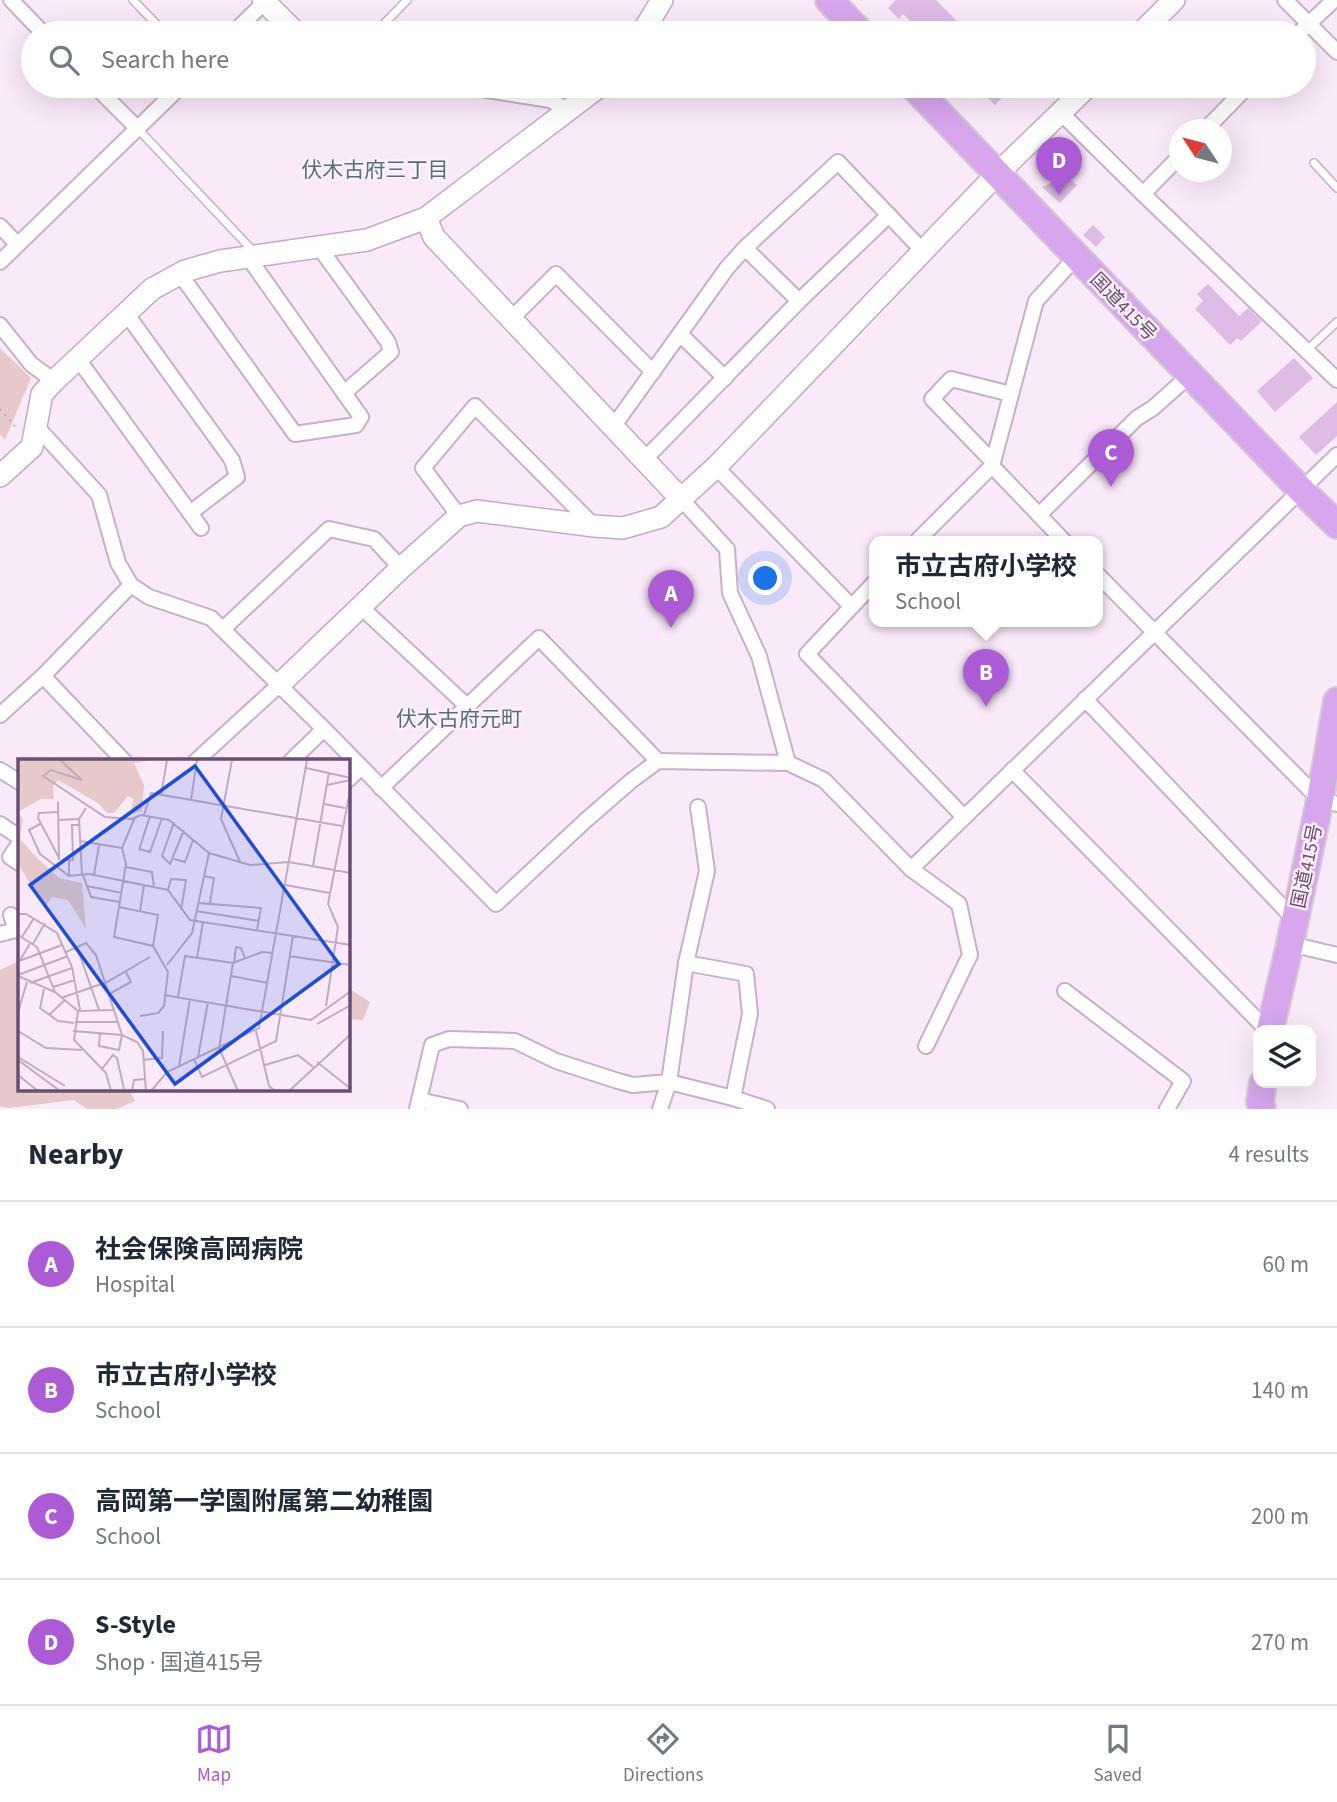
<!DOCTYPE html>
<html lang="en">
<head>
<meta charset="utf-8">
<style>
  :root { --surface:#fff; --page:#f2f2f3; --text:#1f2937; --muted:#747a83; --line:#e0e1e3; --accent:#ab5bd6 }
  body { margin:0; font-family:"Source Sans 3","Noto Sans JP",sans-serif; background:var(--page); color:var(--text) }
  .controls { position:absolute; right:21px; bottom:21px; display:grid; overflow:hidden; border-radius:14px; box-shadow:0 7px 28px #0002 }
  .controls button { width:63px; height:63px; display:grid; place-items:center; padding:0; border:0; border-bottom:2px solid var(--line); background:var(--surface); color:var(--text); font:35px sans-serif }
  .compass { position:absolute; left:1169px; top:119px; width:63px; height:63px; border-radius:50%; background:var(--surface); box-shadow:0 7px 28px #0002; rotate:306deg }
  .you { position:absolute; left:766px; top:579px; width:24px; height:24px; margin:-18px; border:5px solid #fff; border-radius:50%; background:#1a73e8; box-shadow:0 0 0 10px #1a73e833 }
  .badge { display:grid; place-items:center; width:46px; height:46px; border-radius:50%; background:var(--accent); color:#fff; font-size:23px; font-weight:700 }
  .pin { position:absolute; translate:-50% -58px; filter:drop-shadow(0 2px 4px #0008) }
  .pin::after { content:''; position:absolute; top:37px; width:24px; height:21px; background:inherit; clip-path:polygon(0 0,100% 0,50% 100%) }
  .popup { position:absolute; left:869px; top:536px; width:234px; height:91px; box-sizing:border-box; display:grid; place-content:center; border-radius:14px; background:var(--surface); filter:drop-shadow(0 2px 5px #0005); font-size:23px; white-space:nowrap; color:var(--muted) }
  .popup b { font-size:26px; color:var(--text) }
  .popup::after { content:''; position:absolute; left:50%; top:100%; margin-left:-14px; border:14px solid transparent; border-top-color:var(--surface) }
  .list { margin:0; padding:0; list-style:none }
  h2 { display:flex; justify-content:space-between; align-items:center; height:91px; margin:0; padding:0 28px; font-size:30px }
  h2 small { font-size:23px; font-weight:400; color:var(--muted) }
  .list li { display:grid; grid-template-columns:46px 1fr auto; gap:21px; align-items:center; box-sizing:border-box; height:126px; padding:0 28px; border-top:2px solid var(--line) }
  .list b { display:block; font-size:26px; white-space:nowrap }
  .list p { margin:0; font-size:23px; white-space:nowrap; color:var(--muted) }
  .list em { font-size:23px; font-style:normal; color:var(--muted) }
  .icon { flex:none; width:38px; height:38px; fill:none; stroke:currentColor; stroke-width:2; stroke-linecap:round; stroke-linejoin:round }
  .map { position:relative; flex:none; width:1337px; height:1109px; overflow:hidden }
  .search { position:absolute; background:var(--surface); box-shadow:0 7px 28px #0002; left:21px; right:21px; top:21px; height:77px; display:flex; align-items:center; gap:18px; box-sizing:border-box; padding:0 24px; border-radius:38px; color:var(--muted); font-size:26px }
  .sheet { height:595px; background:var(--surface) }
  nav { display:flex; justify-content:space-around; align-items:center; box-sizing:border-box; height:98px; border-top:2px solid var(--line); background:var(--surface); font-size:19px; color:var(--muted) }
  nav a { display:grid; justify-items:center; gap:4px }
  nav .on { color:var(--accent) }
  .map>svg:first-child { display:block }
  .green { fill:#e6c9c8 }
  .building { fill:#debce6 }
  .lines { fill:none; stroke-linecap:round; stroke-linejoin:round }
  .lane-casing { stroke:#c7b0cb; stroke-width:10 }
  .street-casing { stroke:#c7b0cb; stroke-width:18 }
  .secondary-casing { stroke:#c4a9c9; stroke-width:24 }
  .highway-casing { stroke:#d2cad5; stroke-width:30 }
  .path { stroke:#caa6d2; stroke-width:2; stroke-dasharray:2 5; stroke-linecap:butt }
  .lane { stroke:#fff; stroke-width:7 }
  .street { stroke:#fff; stroke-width:14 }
  .secondary { stroke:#fff; stroke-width:21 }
  .highway { stroke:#d7a6ed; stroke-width:26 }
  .labels { text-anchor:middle; stroke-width:5; stroke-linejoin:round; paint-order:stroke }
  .street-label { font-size:19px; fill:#6a4f72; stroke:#fdeffd }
  .neighbourhood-label { font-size:21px; fill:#547173; stroke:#fdeffd }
  .inset-road { fill:none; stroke:#c0abc3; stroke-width:2 }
  .view { fill:#1d4ed8; fill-opacity:0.15; stroke:#1d4ed8; stroke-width:3.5 }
  .inset-edge { fill:none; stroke:#6a4f72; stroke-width:3.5 }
</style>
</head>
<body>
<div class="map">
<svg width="1337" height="1109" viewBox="0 0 1337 1109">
  <rect width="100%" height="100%" fill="#fae9f9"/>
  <g class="green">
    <path d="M0 348 31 378 5 440 0 434Z"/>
    <path d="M19 961V1090H129L135 1101 117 1109H87L74 1100 8 1108 0 1106V970Z"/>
    <path d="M348 988 370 1002 363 1020 348 1019Z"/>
  </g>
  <g class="building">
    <path d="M896 0H936L969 33H922L903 14 899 19 888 8Z"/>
    <path d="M976 86H1013L995 105Z"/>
    <path d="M1067 176 1077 185 1060 203 1042 187Z"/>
    <path d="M1093 225 1105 237 1096 247 1083 235Z"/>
    <path d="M1208 284 1239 316 1248 308 1262 321 1241 341 1237 338 1230 345 1195 309 1203 301 1197 294Z"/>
    <path d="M1294 358 1313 378 1275 412 1257 391Z"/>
    <path d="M1337 402V436L1316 455 1299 437Z"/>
  </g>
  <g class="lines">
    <g class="lane-casing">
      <g id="lane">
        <path d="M133 0 165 33"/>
        <path d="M375 33 407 0"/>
        <path d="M138 129 255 253"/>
        <path d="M1314 163 1337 188"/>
        <path d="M1307 350 1337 322"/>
      </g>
    </g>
    <g class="street-casing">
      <g id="street">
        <path d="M11 0 43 33"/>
        <path d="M1285 0 1337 52"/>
        <path d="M233 33 267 0"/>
        <path d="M1299 33 1334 0"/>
        <path d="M95 86 138 129"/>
        <path d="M462 86 550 100 568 110"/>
        <path d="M1061 113 1143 194 1337 380"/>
        <path d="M1205 130 1248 86"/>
        <path d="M1143 194 1180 156"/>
        <path d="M0 226 17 244"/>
        <path d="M319 247 388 342 391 352 344 393"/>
        <path d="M745 248 799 301"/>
        <path d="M0 262 181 86"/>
        <path d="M180 274 295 434 356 425 361 417 248 257"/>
        <path d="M126 313 232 460 237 477 190 513"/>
        <path d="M511 319 556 274 653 372"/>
        <path d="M0 325 31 364 54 381"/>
        <path d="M680 334 725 378"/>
        <path d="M78 359 201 528"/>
        <path d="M37 427 99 495 118 563 131 585 149 597 211 618 324 729 496 904 585 821 631 781 658 761 788 763 824 780 911 869 959 904 970 955 926 1046"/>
        <path d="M613 427 727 268 745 248 838 162 923 251"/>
        <path d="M644 460 799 301 889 215"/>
        <path d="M993 462 932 399 951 379 1011 394"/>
        <path d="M992 466 1064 541"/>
        <path d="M716 467 851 606"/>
        <path d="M682 500 727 549 730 593 759 656 788 763"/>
        <path d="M1039 515 1137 418 1153 408 1190 375"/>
        <path d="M459 516 423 468 475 406 594 526"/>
        <path d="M917 541 992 466 1036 301 1077 256"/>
        <path d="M1098 575 1320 800 1337 804"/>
        <path d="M874 583 807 654 964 817"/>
        <path d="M361 607 467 706"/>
        <path d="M223 629 329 529 374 539 401 568"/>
        <path d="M43 676 124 761"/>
        <path d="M1085 699 1294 919"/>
        <path d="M0 715 43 676 131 585"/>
        <path d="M196 761 279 685"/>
        <path d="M291 761 324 729"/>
        <path d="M0 770 19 782"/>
        <path d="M1012 770 1267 1030"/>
        <path d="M348 780 361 767"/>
        <path d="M381 788 539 638 658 761"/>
        <path d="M0 824 19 837"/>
        <path d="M19 844 10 857 19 863"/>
        <path d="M911 869 1337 455"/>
        <path d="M0 934 16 930 11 915"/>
        <path d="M1290 944 1337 955"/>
        <path d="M686 963 746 974 750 1014 733 1098"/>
        <path d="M1065 991 1183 1081 1167 1109"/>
        <path d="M419 1100 460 1109"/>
        <path d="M417 1109 432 1045 449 1039 515 1041 556 1061 618 1081 633 1085 669 1082 733 1098 767 1109"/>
        <path d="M660 1109 669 1082 686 963 707 871 698 807"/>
      </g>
    </g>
    <g class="secondary-casing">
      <g id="secondary">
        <path d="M263 0 296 33"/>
        <path d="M642 33 662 0"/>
        <path d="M1141 33 1174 0"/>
        <path d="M426 218 434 237 682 500"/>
        <path d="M0 476 32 447 42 394 54 381 152 289 185 271 220 261 367 240 426 218 600 86"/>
        <path d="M279 685 401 568 459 516 477 511 594 526 623 528 661 517 716 467 998 173 1088 86"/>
      </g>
    </g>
    <g class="highway-casing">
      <g id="highway">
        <path d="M829 0 861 33"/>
        <path d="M913 86 1301 490 1337 525"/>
        <path d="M1270 1030 1290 944 1320 800 1337 701"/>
        <path d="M1262 1109 1260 1102 1263 1083"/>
      </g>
    </g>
    <path class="path" d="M0 409 18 430"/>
    <use href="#lane" class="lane"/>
    <use href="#street" class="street"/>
    <use href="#secondary" class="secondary"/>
    <use href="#highway" class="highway"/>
  </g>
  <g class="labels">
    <g class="street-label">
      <text transform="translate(1124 306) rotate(46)" y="7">国道415号</text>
      <text transform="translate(1306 866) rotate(-78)" y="7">国道415号</text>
    </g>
    <g class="neighbourhood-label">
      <text x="375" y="177">伏木古府三丁目</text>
      <text x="459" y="726">伏木古府元町</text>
    </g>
  </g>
  <g transform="translate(18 759)">
    <rect width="332" height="332" fill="#fae9f9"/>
    <path d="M0 1H134L116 4 126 26 124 52 112 55 116 40 110 37 96 54H89L80 44 40 21 35 27 36 40H23L0 53ZM0 53 5 61 2 80 18 98 41 119 64 124 68 170 50 141 34 138 28 146 22 142 0 104Z" fill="#e6c9c8"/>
    <path class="inset-road" d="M42 1 64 21 33 11 25 17 87 58 114 60 123 56 151 61 191 94 232 106 271 103 333 114M214 1 203 60 222 103M288 9 333 19M309 26 333 21M143 36 149 1M173 41 179 1M40 43 41 101M306 45 327 49M40 53 21 54 20 59 41 99M126 56 133 34 324 67M117 58 104 89 108 105 96 178 135 187 150 213 146 247 140 254 122 257M40 61 61 60M156 63 144 97 152 105 166 71M22 65 11 71 22 95 51 117 71 115 150 131 172 161 333 186M62 82 104 89M121 90 132 93 144 59M121 91 132 57M156 100 167 103 175 81M55 101 54 66H61M295 107 311 13M108 108 134 113 136 128M64 116 61 60 68 49M65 116 73 138 102 143M76 116 81 86M51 117V101H56M185 117 196 119 192 144M267 126 312 134M69 127 104 134M150 131 153 120 168 121 163 151M180 144 243 149 239 171M101 148 140 156 135 187M122 152 126 126M178 152 241 162M0 155H8L39 174 54 208 62 251M0 176 19 188 37 233M4 178 16 159M15 185 27 164M59 188 81 251M48 193 68 184 78 196 104 276 101 291 81 287 82 274M271 197 333 206M179 199 185 163M2 201 13 183M1 202 44 186M215 204 201 289 220 332M216 204 218 188 223 189 227 199M149 206 174 174 191 94M0 216 50 197M0 217 37 233 60 252 95 251M213 217 250 224M12 224 54 209M35 228 57 221M26 230 22 249 40 262 56 264M93 234 113 223 108 213M146 236 293 261 333 232M160 238 167 197 215 204 244 193 255 194M43 239 89 223 132 198M308 247 320 168 310 145 333 27M60 252 56 281 88 314 93 332M0 253 9 223M31 256 47 241M57 263H101M299 265 333 246M0 272 28 289 64 291M55 272 104 276 119 283 125 292 128 332M238 272 251 327 257 332M0 298 47 327M180 298 190 243M176 300 184 318 258 282 275 177M0 301 42 332M125 301 144 299 145 272M299 303 333 330M247 306 280 296 295 308M161 307 172 240M84 310 95 296 99 299 106 330M0 316 20 332M114 332 116 321 128 320M133 332 149 313 241 269 289 1M271 332 333 275"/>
    <path class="view" d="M177 7 321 205 157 325 12 126Z"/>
    <rect width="332" height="332" class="inset-edge"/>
  </g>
</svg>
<div class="controls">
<button><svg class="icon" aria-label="layers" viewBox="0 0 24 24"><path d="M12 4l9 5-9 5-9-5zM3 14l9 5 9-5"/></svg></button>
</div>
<svg class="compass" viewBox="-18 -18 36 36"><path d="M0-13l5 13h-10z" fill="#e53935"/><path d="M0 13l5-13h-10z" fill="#747a83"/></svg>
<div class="you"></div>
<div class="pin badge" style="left:671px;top:628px">A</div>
<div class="pin badge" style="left:986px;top:707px">B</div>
<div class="popup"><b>市立古府小学校</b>School</div>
<div class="pin badge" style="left:1111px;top:487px">C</div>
<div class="pin badge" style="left:1059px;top:195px">D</div>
<div class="search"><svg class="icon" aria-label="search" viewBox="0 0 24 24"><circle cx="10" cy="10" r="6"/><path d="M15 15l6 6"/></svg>Search here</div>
</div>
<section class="sheet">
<h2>Nearby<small>4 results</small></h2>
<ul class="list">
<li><span class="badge">A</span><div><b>社会保険高岡病院</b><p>Hospital</p></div><em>60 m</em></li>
<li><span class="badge">B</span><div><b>市立古府小学校</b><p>School</p></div><em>140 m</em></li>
<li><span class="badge">C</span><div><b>高岡第一学園附属第二幼稚園</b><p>School</p></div><em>200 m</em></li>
<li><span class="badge">D</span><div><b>S-Style</b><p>Shop · 国道415号</p></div><em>270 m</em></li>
</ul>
</section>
<nav>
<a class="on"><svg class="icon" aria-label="map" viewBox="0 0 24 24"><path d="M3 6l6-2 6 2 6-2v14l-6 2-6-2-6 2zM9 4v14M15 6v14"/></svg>Map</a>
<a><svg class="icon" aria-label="directions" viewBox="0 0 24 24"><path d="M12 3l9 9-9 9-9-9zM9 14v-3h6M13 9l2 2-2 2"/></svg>Directions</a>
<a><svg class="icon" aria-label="saved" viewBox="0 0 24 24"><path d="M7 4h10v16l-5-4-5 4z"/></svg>Saved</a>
</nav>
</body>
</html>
